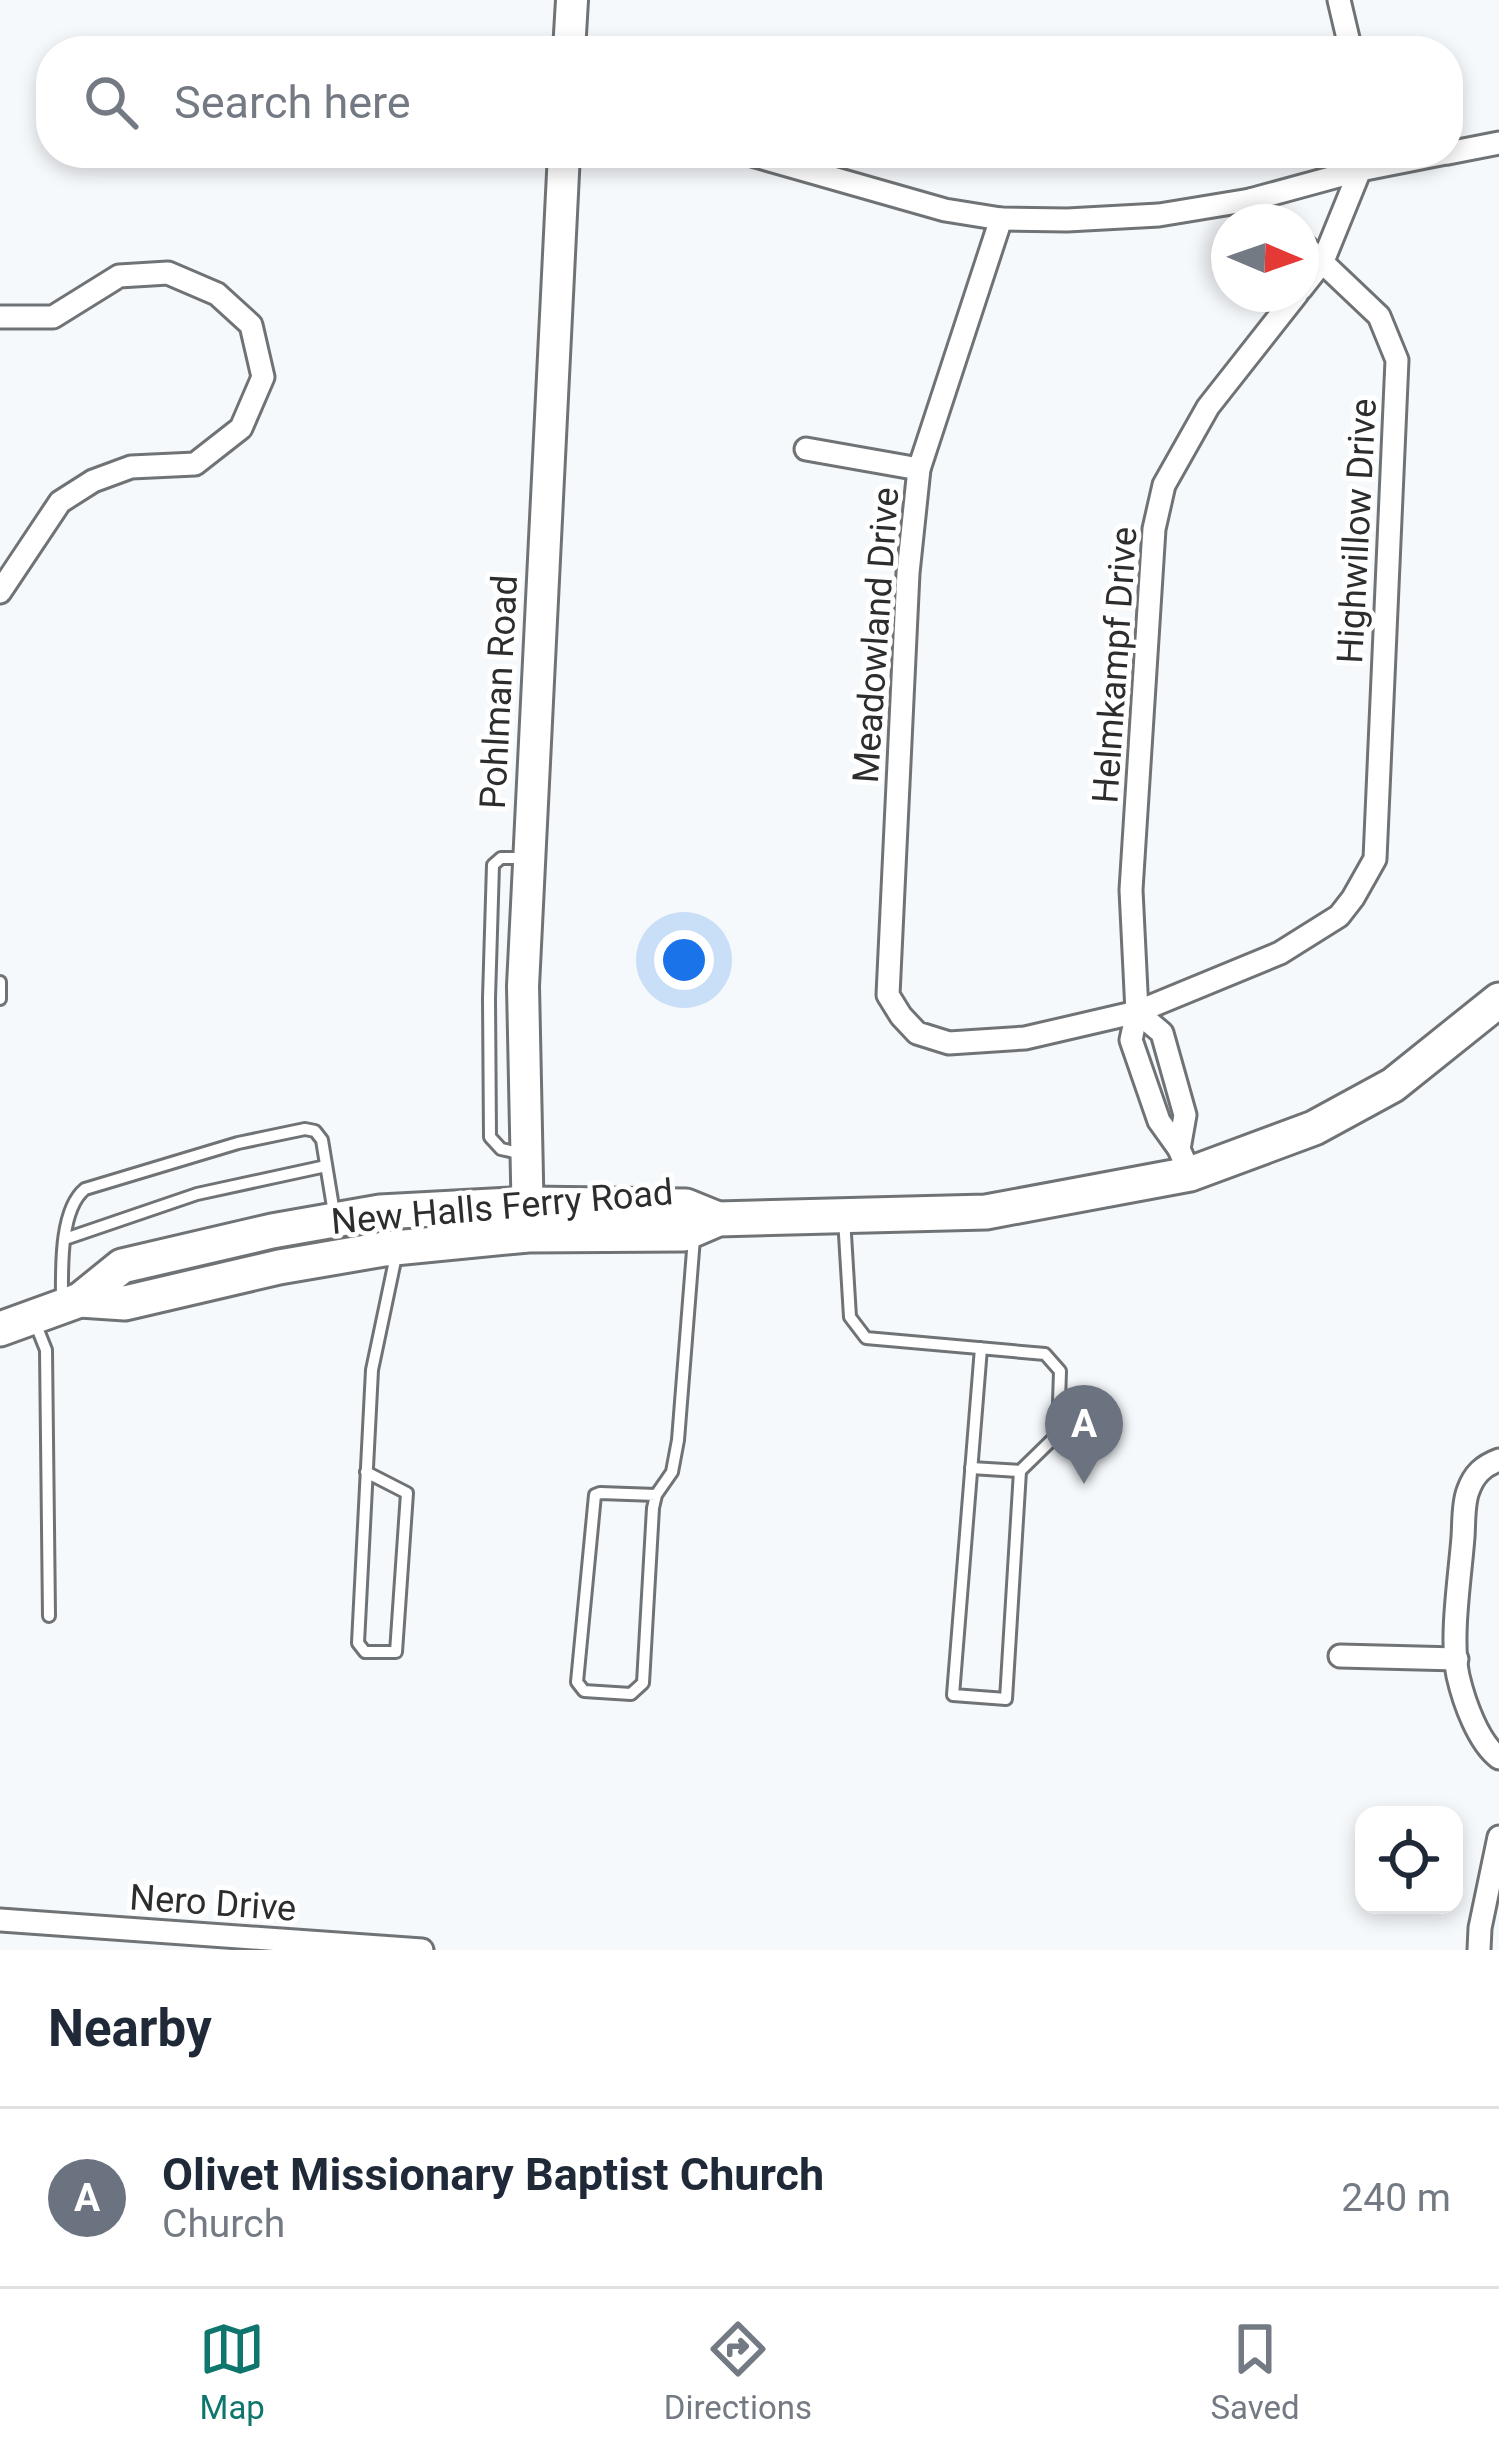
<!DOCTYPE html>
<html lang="en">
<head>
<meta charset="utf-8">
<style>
  :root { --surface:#fff; --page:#f6f6f7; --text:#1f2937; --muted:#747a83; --line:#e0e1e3; --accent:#0f766e }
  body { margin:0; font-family:Roboto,sans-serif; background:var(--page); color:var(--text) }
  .controls { position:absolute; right:36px; bottom:36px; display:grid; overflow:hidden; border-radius:24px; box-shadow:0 6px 18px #0003 }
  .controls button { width:108px; height:108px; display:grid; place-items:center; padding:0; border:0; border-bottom:3px solid var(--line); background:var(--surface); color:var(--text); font:60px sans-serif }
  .compass { position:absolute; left:1211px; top:204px; width:108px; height:108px; border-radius:50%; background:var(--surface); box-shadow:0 6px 18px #0003; rotate:92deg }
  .you { position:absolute; left:684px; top:960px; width:42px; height:42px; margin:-30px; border:9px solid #fff; border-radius:50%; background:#1a73e8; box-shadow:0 0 0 18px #1a73e833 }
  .badge { display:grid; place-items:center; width:78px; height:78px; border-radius:50%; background:var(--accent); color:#fff; font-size:39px; font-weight:700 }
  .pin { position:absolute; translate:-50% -99px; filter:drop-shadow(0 3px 6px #0008) }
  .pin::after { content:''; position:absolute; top:63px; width:42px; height:36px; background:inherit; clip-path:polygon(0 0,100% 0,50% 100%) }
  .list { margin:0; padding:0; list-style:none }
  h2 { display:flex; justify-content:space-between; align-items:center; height:156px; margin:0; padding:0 48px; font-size:51px }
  h2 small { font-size:39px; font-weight:400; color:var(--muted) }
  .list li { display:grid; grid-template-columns:78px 1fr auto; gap:36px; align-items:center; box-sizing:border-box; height:180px; padding:0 48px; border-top:3px solid var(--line) }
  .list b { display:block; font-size:45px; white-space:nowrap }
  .list p { margin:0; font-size:39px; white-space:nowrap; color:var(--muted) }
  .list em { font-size:39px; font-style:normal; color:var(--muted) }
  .icon { flex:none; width:66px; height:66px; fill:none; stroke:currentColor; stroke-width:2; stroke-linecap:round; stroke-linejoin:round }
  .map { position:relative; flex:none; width:1499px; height:1950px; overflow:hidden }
  .search { position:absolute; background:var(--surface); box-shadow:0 6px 18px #0003; left:36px; right:36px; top:36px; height:132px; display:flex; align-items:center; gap:30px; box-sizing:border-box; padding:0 42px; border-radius:48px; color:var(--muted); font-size:45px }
  .sheet { height:336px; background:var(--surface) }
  nav { display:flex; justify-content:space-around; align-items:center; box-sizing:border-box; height:168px; border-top:3px solid var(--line); background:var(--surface); font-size:33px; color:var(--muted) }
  nav a { display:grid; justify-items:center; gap:6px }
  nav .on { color:var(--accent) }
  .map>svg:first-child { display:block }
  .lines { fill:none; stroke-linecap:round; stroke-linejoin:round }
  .lane-casing { stroke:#707375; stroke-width:16 }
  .street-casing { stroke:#707375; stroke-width:27 }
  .secondary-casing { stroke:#707375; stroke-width:36 }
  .primary-casing { stroke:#707375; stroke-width:39 }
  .lane { stroke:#fff; stroke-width:10 }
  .street { stroke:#fff; stroke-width:21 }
  .secondary { stroke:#fff; stroke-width:30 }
  .primary { stroke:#fff; stroke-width:33 }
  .labels { text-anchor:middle; stroke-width:10; stroke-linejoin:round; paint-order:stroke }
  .street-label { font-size:36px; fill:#2c2d2e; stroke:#fff }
</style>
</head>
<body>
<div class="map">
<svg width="1499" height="1950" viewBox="0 0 1499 1950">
  <rect width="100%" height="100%" fill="#f6f9fc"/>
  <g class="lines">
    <g class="lane-casing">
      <g id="lane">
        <path d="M0 982V999"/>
        <path d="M524 1154 501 1149 490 1137 489 998 493 865 501 858H526"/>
        <path d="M844 1218 850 1317 866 1338 1045 1354 1060 1371 1058 1434 1020 1471 1006 1699 953 1695 981 1348"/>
        <path d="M65 1239 197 1194 326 1166"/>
        <path d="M62 1303C62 1272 59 1210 85 1189L238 1143 305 1129 315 1131 322 1140 334 1213"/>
        <path d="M34 1320 46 1350 49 1616"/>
        <path d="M971 1468 1020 1471"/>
        <path d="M366 1472 407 1493 396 1652H365L358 1643 372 1370 397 1251"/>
        <path d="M656 1495 600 1493 595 1495 577 1682 584 1691 631 1694 643 1683 653 1508 656 1495 672 1472 678 1440 694 1238"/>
      </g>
    </g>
    <g class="street-casing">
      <g id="street">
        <path d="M1339 0 1351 51"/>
        <path d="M745 153 945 210 1001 219 1067 220 1159 215 1250 200 1360 170 1446 153"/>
        <path d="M1448 153 1499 143"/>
        <path d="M1250 200 1277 222"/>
        <path d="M1001 219 919 469 908 573 888 995 901 1016 917 1033 949 1043 1025 1038 1137 1012 1280 953 1339 916 1353 898 1375 859 1397 360 1379 316 1301 242"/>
        <path d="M1301 289 1323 261 1360 170 1359 153"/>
        <path d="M0 317H53L119 276 168 273 217 294 251 325 263 377 241 428 195 464 131 467 93 481 60 502 0 592"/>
        <path d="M806 449 919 469"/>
        <path d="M1137 1012 1162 1033 1185 1115 1179 1149"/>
        <path d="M1190 1174 1179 1149 1159 1121 1131 1040 1137 1012 1131 890 1154 529 1164 485 1208 407 1297 294"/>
        <path d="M1499 1460C1483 1466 1474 1474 1468 1491 1463 1504 1464 1523 1463 1537 1460 1577 1450 1638 1458 1676 1464 1702 1478 1742 1499 1758"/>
        <path d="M1340 1656 1457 1659"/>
        <path d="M0 1920 422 1950"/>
        <path d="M1479 1950 1480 1928 1499 1837"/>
      </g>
    </g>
    <g class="secondary-casing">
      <g id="secondary">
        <path d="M569 51 572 0"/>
        <path d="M528 1226 523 986 564 153"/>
      </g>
    </g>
    <g class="primary-casing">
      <g id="primary">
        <path d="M80 1300 125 1303 279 1267 384 1249 528 1235 683 1234 718 1219 986 1212 1190 1174 1314 1128 1393 1085 1499 1000"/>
        <path d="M0 1329 80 1300 122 1266 272 1231 380 1212 528 1204 686 1206 718 1219"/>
      </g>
    </g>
    <use href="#lane" class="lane"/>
    <use href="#street" class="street"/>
    <use href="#secondary" class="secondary"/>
    <use href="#primary" class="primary"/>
  </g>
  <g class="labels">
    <g class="street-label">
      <text transform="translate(1356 531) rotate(-87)" y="13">Highwillow Drive</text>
      <text transform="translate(875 635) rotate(-86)" y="13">Meadowland Drive</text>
      <text transform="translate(1114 665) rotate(-86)" y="13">Helmkampf Drive</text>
      <text transform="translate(498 692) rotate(-87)" y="13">Pohlman Road</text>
      <text transform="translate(502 1206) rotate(-5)" y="13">New Halls Ferry Road</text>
      <text transform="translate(213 1902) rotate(4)" y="13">Nero Drive</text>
    </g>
  </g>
</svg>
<div class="controls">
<button><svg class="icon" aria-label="locate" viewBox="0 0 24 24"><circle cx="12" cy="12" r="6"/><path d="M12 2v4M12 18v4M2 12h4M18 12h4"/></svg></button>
</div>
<svg class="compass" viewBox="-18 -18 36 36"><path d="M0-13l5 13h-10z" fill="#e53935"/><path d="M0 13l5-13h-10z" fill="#747a83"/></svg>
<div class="you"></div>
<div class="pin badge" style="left:1084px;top:1484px;background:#6b7280">A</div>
<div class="search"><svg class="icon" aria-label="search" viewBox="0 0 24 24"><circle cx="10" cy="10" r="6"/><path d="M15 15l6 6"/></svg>Search here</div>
</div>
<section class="sheet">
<h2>Nearby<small></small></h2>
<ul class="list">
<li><span class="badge" style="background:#6b7280">A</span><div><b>Olivet Missionary Baptist Church</b><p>Church</p></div><em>240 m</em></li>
</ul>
</section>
<nav>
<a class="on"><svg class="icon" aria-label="map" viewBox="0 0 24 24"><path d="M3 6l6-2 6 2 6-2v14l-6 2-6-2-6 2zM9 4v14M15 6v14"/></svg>Map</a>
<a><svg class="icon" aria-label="directions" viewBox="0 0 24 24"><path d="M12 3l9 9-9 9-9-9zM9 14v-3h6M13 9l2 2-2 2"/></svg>Directions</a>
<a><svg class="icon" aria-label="saved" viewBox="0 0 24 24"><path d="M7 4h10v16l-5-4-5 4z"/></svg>Saved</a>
</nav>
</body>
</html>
